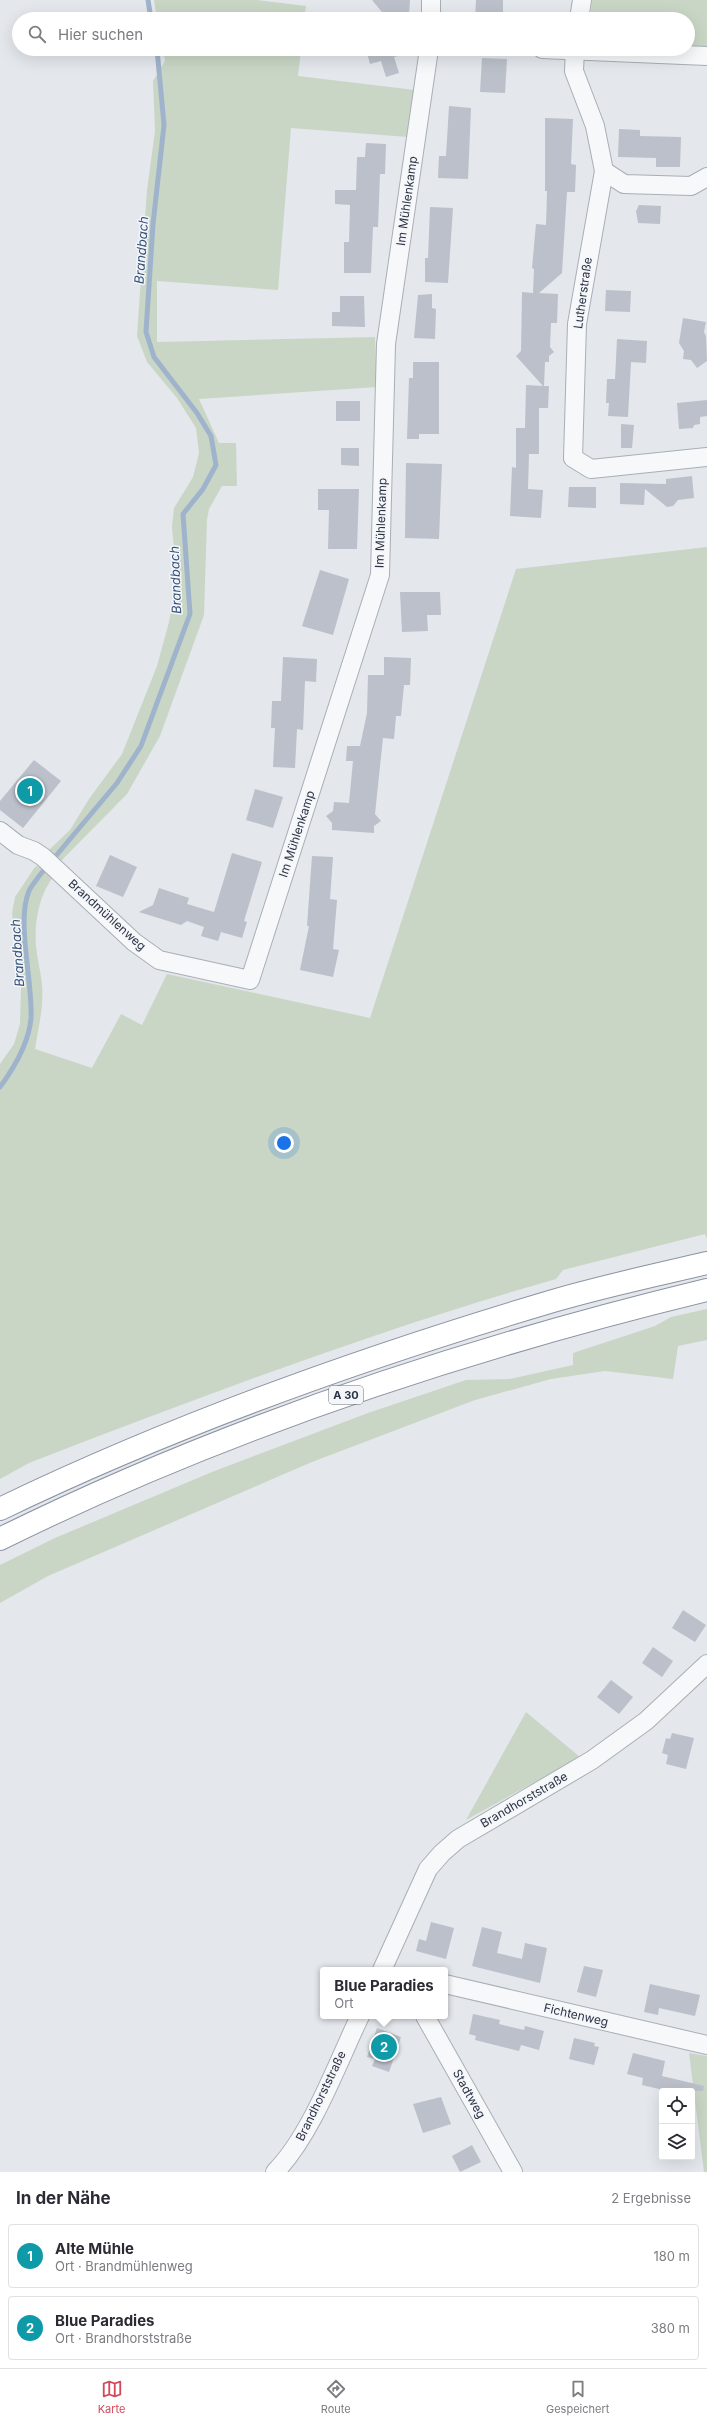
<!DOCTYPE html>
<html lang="de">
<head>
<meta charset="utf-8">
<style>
  :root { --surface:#fff; --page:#f7f7f7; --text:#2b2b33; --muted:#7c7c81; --line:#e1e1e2; --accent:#d1495b }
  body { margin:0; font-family:Inter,sans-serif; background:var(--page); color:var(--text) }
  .controls { position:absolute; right:12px; bottom:12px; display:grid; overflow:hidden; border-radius:4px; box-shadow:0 4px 16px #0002 }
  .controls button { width:36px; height:36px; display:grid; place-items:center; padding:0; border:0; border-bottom:1px solid var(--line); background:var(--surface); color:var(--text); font:20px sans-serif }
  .you { position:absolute; left:284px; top:1143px; width:14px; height:14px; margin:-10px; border:3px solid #fff; border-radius:50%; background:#1a73e8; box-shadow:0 0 0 6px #1a73e833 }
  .badge { display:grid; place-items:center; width:26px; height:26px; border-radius:50%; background:var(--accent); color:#fff; font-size:13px; font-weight:700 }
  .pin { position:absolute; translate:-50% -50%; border:2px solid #fff; box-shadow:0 1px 4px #0006 }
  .popup { position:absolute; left:320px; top:1967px; width:128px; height:52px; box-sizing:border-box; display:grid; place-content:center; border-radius:4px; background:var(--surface); filter:drop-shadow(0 1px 3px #0005); font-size:13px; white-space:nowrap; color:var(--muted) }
  .popup b { font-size:15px; color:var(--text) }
  .popup::after { content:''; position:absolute; left:50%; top:100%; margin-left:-8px; border:8px solid transparent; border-top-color:var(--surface) }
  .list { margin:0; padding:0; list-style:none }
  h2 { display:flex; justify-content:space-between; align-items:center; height:52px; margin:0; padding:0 16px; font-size:17px }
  h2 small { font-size:13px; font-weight:400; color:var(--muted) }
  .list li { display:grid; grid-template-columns:26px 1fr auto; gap:12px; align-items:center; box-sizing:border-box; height:64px; margin:0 8px 8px; padding:0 8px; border:1px solid var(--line); border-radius:4px }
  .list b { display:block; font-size:15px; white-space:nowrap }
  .list p { margin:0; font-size:13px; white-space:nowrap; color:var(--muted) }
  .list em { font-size:13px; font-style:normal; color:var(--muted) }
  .icon { flex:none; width:22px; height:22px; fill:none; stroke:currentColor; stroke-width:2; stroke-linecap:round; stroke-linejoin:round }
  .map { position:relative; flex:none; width:707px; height:2172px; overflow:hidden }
  .search { position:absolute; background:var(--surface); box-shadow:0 4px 16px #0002; left:12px; right:12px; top:12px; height:44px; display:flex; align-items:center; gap:10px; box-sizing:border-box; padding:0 14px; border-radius:22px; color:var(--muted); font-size:15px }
  .sheet { height:196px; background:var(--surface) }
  nav { display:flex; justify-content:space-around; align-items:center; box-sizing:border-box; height:56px; border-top:1px solid var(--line); background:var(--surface); font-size:11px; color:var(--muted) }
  nav a { display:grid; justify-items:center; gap:2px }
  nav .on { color:var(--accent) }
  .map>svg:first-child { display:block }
  .green { fill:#c9d6c5 }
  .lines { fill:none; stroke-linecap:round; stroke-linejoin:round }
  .stream { stroke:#9fb4cc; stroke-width:5 }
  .building { fill:#bbc0ca }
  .minor-casing { stroke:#a9aeb7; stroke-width:20 }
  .highway-casing { stroke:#8b94a3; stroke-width:24 }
  .minor { stroke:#f7f8fa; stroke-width:18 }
  .highway { stroke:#fff; stroke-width:22 }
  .labels { text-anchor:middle; stroke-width:3; stroke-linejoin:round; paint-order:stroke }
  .shield { fill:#f4f6f9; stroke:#676e7b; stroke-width:1 }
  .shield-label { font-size:11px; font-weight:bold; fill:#2b3445 }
  .street-label { font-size:12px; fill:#2b3445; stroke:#f4f6f9 }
  .water-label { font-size:13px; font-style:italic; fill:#34527a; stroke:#f4f6f9 }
</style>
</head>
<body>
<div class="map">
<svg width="707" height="2172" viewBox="0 0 707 2172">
  <rect width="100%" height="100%" fill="#e4e7ec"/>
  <g class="green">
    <path d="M154 0H257L306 6 304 19H157Z"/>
    <path d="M592 0H707V49L688 48V19H590Z"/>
    <path d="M163 49H301L298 76 415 90 408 137 291 128 278 290 157 281V342L375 337 377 387 199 399 219 443H236L237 486H222L209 509 207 520 204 615 160 736 127 794 60 862 49 850 70 830 89 799 122 754 157 666 169 622 177 581 172 527 174 508 193 477 199 453 196 428 177 398 147 362 137 336 147 190 155 131 153 81 165 61Z"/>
    <path d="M707 547V1239L705 1234 563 1270 556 1279C376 1330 203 1396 29 1463L0 1479V1064L14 1044 20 1024 21 987 12 913 15 897 35 867 42 865 54 876C39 894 34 923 36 946 37 959 41 972 42 985 44 1007 38 1029 35 1049L92 1068 121 1014 142 1025 167 974 370 1018 516 569Z"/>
    <path d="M707 1309V1340L678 1346 673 1379 605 1371 551 1379 475 1400 312 1462 48 1576 0 1603V1565L55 1538 212 1472 368 1413 466 1380 510 1379 573 1365V1353L655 1326 671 1317Z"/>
    <path d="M526 1712 580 1757 466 1820Z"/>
    <path d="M689 2053 707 2056V2172H704Z"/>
  </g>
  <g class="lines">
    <g class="stream">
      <path d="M148 0 151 19"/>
      <path d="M0 1087C14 1068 29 1042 31 1018 33 982 16 921 29 891 31 886 36 881 39 876L117 783 141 746 190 614 183 514 203 489 216 465 211 436 197 413 154 357 146 332 153 224 164 125 157 49"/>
    </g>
  </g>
  <g class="building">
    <path d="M372 0H410L409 14 382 12Z"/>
    <path d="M476 0H503V13H498V19H475Z"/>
    <path d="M366 49H409V53L394 57 399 73 386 77 381 61 370 64Z"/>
    <path d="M482 58 507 59 505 93 480 92Z"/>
    <path d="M449 106 471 108 468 179 438 178 439 156H446Z"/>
    <path d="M545 118 573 119 571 164 576 165 575 192H567L562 273 539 293 558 294 557 323H551L550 347 554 352 549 356V362H545L544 386H549L548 408H539V454H529L528 489 543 490 541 518 510 516 512 467 516 468V428H525L526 385 543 386 516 356 521 351 522 292 533 293 534 269 532 268 536 224 546 225 547 191H545Z"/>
    <path d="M619 129 640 130V136L681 137 680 167H656V158L618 157Z"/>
    <path d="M366 143 386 144 385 174H380L378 227H373L371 273H344V242H349L350 205 335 204V190H356L357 157H365Z"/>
    <path d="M639 205 661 206 660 224 638 223 636 211Z"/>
    <path d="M430 207 453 208 448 283 425 282V258H428Z"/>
    <path d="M606 290 631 291 630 312 605 311Z"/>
    <path d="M432 294V308L436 309 435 339 414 338 418 295Z"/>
    <path d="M340 296H364L365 327 332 326V312H340Z"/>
    <path d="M683 318 706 322 704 332 706 336 707 361 697 368 691 360 683 359 684 351 679 343Z"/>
    <path d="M617 339 647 341 646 363 631 362 628 417 608 416 609 403H606L607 379H615Z"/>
    <path d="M413 362H439V434H419V439H407L409 378H413Z"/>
    <path d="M707 400V416L700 417V424L694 425 693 428 679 429 677 403Z"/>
    <rect x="336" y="401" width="24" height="20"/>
    <path d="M621 424 634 425 632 448H621Z"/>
    <path d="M341 448H359V466L341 465Z"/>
    <path d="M406 463 442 464 439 539 405 538Z"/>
    <path d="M692 476 694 498 678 500 673 506 667 507 645 489 644 505 620 504V483L666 484V479Z"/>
    <path d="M569 487H596V508L568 507Z"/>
    <path d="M318 489H359L357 549H328L329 510H318Z"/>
    <path d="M320 570 349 579 333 635 302 626Z"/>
    <path d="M400 592H440L441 615H427L428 631 402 632Z"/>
    <path d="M283 657 317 659 316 682 305 681 303 730 297 729 295 768 273 767 275 728H271L272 701H281Z"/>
    <path d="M384 657 411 658 410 685H404L401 716H396L394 739 383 738 375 814 381 821 374 826V833L332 830V823L326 816 333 811 334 802 349 803 353 761H346L347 746H360L367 713 368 675H384Z"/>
    <path d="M34 760 61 781 23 828 0 810V801Z"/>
    <path d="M255 789 283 797 273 828 246 820Z"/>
    <path d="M232 853 262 862 244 921 247 922 242 938 221 932 218 941 201 936 204 927 187 921 181 925 139 912 153 905 159 888 189 898 187 904 214 912Z"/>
    <path d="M110 855 137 867 123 897 96 886Z"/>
    <path d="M312 856 333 857 330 899 337 900 333 949 339 950 333 977 300 970 309 926H307Z"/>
    <path d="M683 1610 706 1625 695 1642 672 1628Z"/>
    <path d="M653 1647 673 1661 662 1677 642 1663Z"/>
    <path d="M611 1680 633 1697 619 1714 597 1697Z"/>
    <path d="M672 1733 694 1738 686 1769 666 1764 668 1755 662 1753 666 1738 670 1739Z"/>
    <path d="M431 1922 454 1928 446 1959 416 1951 419 1939 426 1941Z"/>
    <path d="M482 1927 502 1932 497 1953 522 1959 525 1943 547 1948 540 1983 472 1966Z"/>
    <path d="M584 1966 603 1970 596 1997 577 1992Z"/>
    <path d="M650 1984 700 1995 695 2016 659 2008 658 2015 644 2012Z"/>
    <path d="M473 2014 500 2020 499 2024 524 2030 525 2026 544 2031 539 2050 521 2045 519 2051 475 2040 476 2036 469 2034Z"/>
    <path d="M377 2028 401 2037 389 2072 372 2066 375 2059 367 2057Z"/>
    <path d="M574 2038 595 2043 594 2046 599 2047 594 2065 569 2059Z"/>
    <path d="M633 2053 665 2061 662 2076 704 2086 703 2091H659V2089L642 2085 643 2078 627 2074Z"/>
    <path d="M441 2097 451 2124 423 2133 413 2104Z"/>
    <path d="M472 2145 481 2162 460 2172 452 2156Z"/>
  </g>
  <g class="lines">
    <g class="minor-casing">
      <g id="minor">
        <path d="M431 19V0"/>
        <path d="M579 19 582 0"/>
        <path d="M542 49 707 56"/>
        <path d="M575 49 574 71 595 126 604 171 577 324 573 458 591 469 707 457"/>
        <path d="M604 171 624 184 691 186 707 177"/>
        <path d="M0 831 18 845 34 851 43 857 134 942 159 960 250 980 380 575 386 344 429 49"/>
        <path d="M382 1970 428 1869 442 1853 458 1839 592 1760 646 1721 707 1664"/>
        <path d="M445 1984 707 2045"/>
        <path d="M425 2016 513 2172"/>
        <path d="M275 2172C311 2136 337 2064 360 2016"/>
      </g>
    </g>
    <g class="highway-casing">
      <g id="highway">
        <path d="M0 1509C178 1423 364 1357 553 1301 604 1286 656 1275 707 1263"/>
        <path d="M0 1539C224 1428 464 1349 707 1290"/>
      </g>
    </g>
    <use href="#minor" class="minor"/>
    <use href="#highway" class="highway"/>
  </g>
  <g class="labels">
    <rect class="shield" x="329" y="1386" width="34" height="18" rx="3"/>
    <g class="shield-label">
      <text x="346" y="1399">A 30</text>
    </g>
    <g class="street-label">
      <text transform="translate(407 201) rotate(-82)" y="4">Im Mühlenkamp</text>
      <text transform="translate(583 293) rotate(-82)" y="4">Lutherstraße</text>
      <text transform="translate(381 523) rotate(-88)" y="4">Im Mühlenkamp</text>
      <text transform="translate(297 834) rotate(-72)" y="4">Im Mühlenkamp</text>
      <text transform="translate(107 915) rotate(42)" y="4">Brandmühlenweg</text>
      <text transform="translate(524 1800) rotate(-30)" y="4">Brandhorststraße</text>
      <text transform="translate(576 2015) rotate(13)" y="4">Fichtenweg</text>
      <text transform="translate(469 2094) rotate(61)" y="4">Stadtweg</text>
      <text transform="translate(321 2096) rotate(-64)" y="4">Brandhorststraße</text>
    </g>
    <g class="water-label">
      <text transform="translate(141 250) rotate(-86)" y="5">Brandbach</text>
      <text transform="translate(175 580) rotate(-92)" y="5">Brandbach</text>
      <text transform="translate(17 953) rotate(-94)" y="5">Brandbach</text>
    </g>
  </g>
</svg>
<div class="controls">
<button><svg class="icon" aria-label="locate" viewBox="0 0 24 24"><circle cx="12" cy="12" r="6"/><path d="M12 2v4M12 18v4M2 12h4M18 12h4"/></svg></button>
<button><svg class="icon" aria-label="layers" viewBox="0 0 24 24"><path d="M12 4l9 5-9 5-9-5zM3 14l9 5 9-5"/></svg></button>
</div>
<div class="you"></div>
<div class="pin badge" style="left:30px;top:791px;background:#0f9aa8">1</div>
<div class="pin badge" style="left:384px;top:2047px;background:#0f9aa8">2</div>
<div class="popup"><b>Blue Paradies</b>Ort</div>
<div class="search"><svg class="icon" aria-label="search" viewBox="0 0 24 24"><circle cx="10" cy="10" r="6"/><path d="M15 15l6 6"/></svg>Hier suchen</div>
</div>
<section class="sheet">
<h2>In der Nähe<small>2 Ergebnisse</small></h2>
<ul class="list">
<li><span class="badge" style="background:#0f9aa8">1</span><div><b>Alte Mühle</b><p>Ort · Brandmühlenweg</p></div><em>180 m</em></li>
<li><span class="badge" style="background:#0f9aa8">2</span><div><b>Blue Paradies</b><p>Ort · Brandhorststraße</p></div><em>380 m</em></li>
</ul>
</section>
<nav>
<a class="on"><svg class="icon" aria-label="map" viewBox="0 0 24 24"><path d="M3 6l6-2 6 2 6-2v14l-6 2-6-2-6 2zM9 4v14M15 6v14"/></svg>Karte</a>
<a><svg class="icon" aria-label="directions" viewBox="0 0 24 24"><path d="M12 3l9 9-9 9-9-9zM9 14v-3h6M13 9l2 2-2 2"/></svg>Route</a>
<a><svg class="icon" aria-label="saved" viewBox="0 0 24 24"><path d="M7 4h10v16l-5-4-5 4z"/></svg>Gespeichert</a>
</nav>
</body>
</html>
